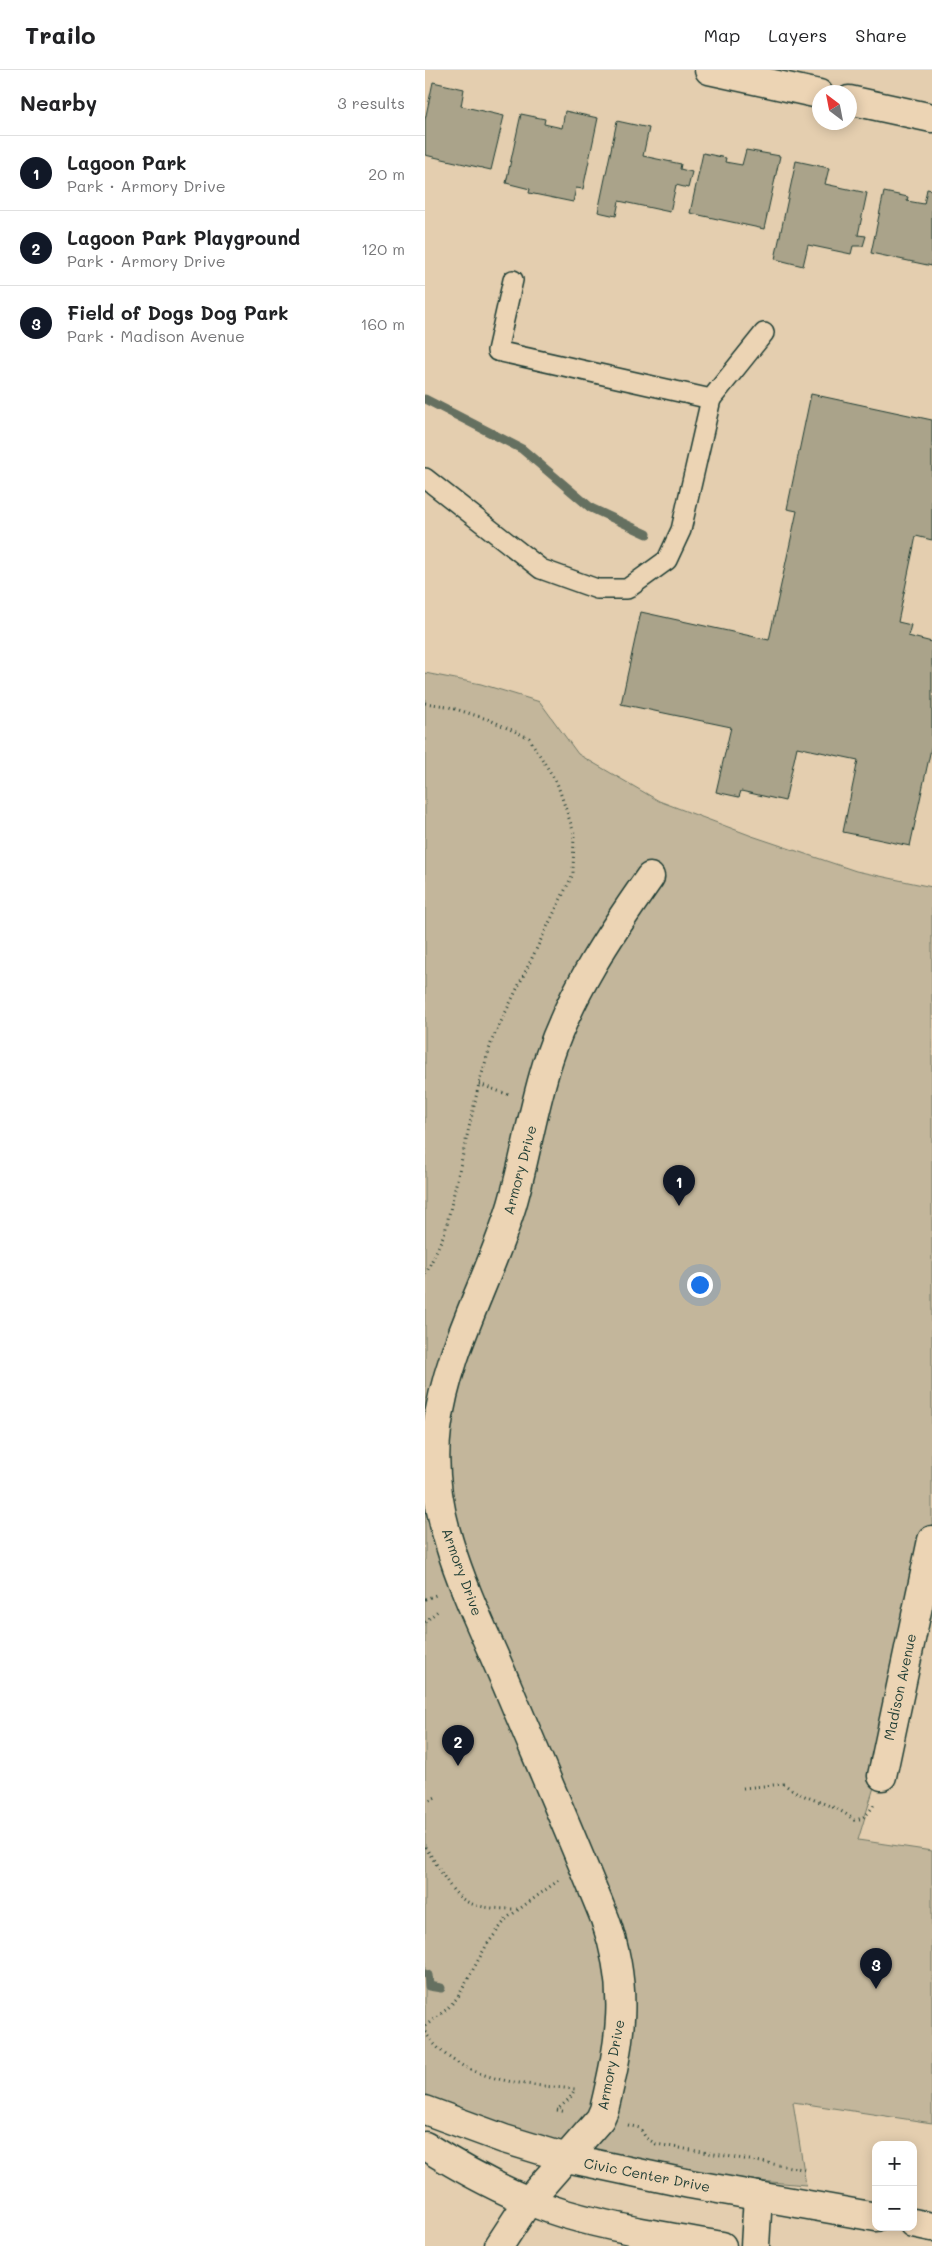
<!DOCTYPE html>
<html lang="en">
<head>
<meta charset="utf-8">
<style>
  :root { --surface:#fff; --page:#f6f6f6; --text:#202124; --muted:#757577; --line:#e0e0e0; --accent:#111827 }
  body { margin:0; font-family:Mali,sans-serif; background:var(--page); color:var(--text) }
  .controls { position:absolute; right:15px; bottom:15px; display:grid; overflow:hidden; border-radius:10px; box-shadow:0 2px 12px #0003 }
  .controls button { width:45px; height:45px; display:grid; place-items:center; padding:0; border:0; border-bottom:1px solid var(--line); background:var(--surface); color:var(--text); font:25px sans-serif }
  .compass { position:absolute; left:387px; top:15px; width:45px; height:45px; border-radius:50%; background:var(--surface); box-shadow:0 2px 12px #0003; rotate:328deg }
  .you { position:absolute; left:274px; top:1214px; width:18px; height:18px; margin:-12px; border:4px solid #fff; border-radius:50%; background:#1a73e8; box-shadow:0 0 0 8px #1a73e833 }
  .badge { display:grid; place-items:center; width:32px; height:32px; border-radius:50%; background:var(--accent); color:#fff; font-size:16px; font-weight:700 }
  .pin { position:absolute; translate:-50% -41px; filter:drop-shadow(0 1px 2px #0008) }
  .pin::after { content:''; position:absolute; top:26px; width:18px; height:15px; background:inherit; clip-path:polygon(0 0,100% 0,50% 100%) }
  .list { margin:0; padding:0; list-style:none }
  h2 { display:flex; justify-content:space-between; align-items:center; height:65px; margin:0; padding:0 20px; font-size:21px }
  h2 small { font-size:16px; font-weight:400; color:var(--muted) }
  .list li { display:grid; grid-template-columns:32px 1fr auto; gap:15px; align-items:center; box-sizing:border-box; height:75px; padding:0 20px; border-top:1px solid var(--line) }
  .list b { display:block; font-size:19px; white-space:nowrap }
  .list p { margin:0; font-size:16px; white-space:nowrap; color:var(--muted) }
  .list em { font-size:16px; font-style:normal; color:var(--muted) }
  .map { position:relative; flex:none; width:507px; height:2176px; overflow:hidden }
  header { display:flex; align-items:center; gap:30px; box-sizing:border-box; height:70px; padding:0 25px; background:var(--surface); border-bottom:1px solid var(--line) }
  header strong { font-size:24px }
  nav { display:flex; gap:28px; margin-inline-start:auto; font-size:18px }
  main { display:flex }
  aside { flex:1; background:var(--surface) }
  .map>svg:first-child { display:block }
  .green { fill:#c3b69b; stroke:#717a68 }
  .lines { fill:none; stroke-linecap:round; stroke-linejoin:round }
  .stream { stroke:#657060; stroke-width:9 }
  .building { fill:#aaa38a; stroke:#1f3d34 }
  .service-casing { stroke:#1f3d34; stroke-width:22 }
  .minor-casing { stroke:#1f3d34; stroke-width:31 }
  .tertiary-casing { stroke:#1f3d34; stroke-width:31 }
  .path { stroke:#1f3d34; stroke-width:3; stroke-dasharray:1 4; stroke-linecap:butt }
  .service { stroke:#ecd4b4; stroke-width:19 }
  .minor { stroke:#ecd4b4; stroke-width:28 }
  .tertiary { stroke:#ecd4b4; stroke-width:28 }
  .labels { text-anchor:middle; stroke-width:4; stroke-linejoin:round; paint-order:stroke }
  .street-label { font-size:14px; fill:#1f3d34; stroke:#ecd4b4 }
</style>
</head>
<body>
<header>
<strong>Trailo</strong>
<nav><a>Map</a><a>Layers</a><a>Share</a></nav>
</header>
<main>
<aside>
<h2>Nearby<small>3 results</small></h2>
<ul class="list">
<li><span class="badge">1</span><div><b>Lagoon Park</b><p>Park · Armory Drive</p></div><em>20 m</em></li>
<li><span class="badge">2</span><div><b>Lagoon Park Playground</b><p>Park · Armory Drive</p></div><em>120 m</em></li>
<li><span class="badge">3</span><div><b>Field of Dogs Dog Park</b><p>Park · Madison Avenue</p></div><em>160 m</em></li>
</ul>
</aside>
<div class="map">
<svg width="507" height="2176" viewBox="0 0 507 2176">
  <rect width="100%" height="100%" fill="#e4ceaf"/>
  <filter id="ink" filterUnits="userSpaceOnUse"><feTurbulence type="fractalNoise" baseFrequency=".02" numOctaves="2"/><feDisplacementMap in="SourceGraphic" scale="10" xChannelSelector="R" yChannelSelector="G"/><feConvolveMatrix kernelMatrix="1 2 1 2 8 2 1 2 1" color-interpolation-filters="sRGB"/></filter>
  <g filter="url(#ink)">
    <path class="green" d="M0 603 56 614 115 632 153 684 234 731 327 766 431 801 507 817V1454L459 1684 433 1770 507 1781V2053L368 2032 381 2115 334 2111 189 2088 0 2035Z"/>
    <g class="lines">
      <g class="stream">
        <path d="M0 329 97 379 166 438 222 464"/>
        <path d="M0 1904 3 1905 4 1916 16 1918"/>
      </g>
    </g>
    <g class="building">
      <path d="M8 12 39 19 36 36 79 46 66 100 0 85V50Z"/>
      <path d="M140 41 173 48 158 119 151 118 148 132 104 123 105 119 81 113 96 44 120 49 119 54 137 58Z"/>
      <path d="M192 51 224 58 218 86 256 94 255 99 267 102 263 118 251 115 245 142 194 131 191 146 173 142Z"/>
      <path d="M321 80 355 86 339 159 265 143 278 83 301 88 300 92 317 95Z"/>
      <path d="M371 91 404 98 400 114 442 123 433 165 441 166 438 176H428L426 184 383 175 378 196 350 189Z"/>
      <path d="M502 119 507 120V196L446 183 459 122 483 127 482 131 499 134Z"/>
      <path d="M386 324 507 350V470L491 466 473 552 486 555 483 566 507 572V674L485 776 418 762 433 690 372 677 360 731 316 721 314 727 291 722 306 657 196 634 216 542 344 570 372 441 362 439Z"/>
    </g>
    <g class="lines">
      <g class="service-casing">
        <g id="service">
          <path d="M88 210 72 281 286 329 339 263"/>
          <path d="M0 408 116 499 172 519H202L242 490 256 460 286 329"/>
        </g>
      </g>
      <g class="minor-casing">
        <g id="minor">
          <path d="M284 0 394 24"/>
          <path d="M424 30 507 48"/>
          <path d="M457 1706 507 1470"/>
          <path d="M74 2176 104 2130 175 2049 179 2040C196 1969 205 1920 180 1849 149 1772 116 1696 84 1620 50 1539 0 1450 12 1359 22 1279 64 1211 87 1135 101 1087 108 1036 124 988 146 922 185 864 225 807"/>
          <path d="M330 2176 333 2126"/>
        </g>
      </g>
      <g class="tertiary-casing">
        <g id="tertiary">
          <path d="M0 2040 79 2069 142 2088 265 2114 451 2147"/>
          <path d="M0 2076C43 2103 91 2129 140 2144 191 2159 245 2167 297 2176"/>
          <path d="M488 2153 507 2157"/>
        </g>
      </g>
      <g class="path">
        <path d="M0 633 21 636 65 650 104 668 132 713 149 763 148 804 67 970 54 1014 20 1162 0 1206"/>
        <path d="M54 1014 84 1025"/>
        <path d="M0 1529 11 1525"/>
        <path d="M0 1552 15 1539"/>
        <path d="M318 1718 359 1714C380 1731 408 1732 429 1750 440 1749 444 1742 450 1733"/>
        <path d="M0 1732 11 1727"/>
        <path d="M0 1777C33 1824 25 1839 92 1839"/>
        <path d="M0 1956 22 1939 33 1927 61 1876 82 1848 134 1810"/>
        <path d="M0 1962C33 2012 97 2014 150 2019L145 2028 132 2040"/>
        <path d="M132 2040 141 2042"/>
        <path d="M203 2055 215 2058 221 2068 231 2074 383 2100"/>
      </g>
      <use href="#service" class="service"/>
      <use href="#minor" class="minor"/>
      <use href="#tertiary" class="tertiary"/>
    </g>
  </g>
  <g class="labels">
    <g class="street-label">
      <text transform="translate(95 1100) rotate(-75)" y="5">Armory Drive</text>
      <text transform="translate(37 1502) rotate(70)" y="5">Armory Drive</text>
      <text transform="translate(475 1617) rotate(-78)" y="5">Madison Avenue</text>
      <text transform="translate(186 1995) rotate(-79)" y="5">Armory Drive</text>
      <text transform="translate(222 2105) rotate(11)" y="5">Civic Center Drive</text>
    </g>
  </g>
</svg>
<div class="controls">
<button>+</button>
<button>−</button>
</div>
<svg class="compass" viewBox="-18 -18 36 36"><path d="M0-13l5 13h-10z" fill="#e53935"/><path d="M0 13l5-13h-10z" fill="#757577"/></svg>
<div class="you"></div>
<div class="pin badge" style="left:254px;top:1136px">1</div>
<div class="pin badge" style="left:33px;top:1696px">2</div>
<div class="pin badge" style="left:451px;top:1919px">3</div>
</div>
</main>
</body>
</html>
